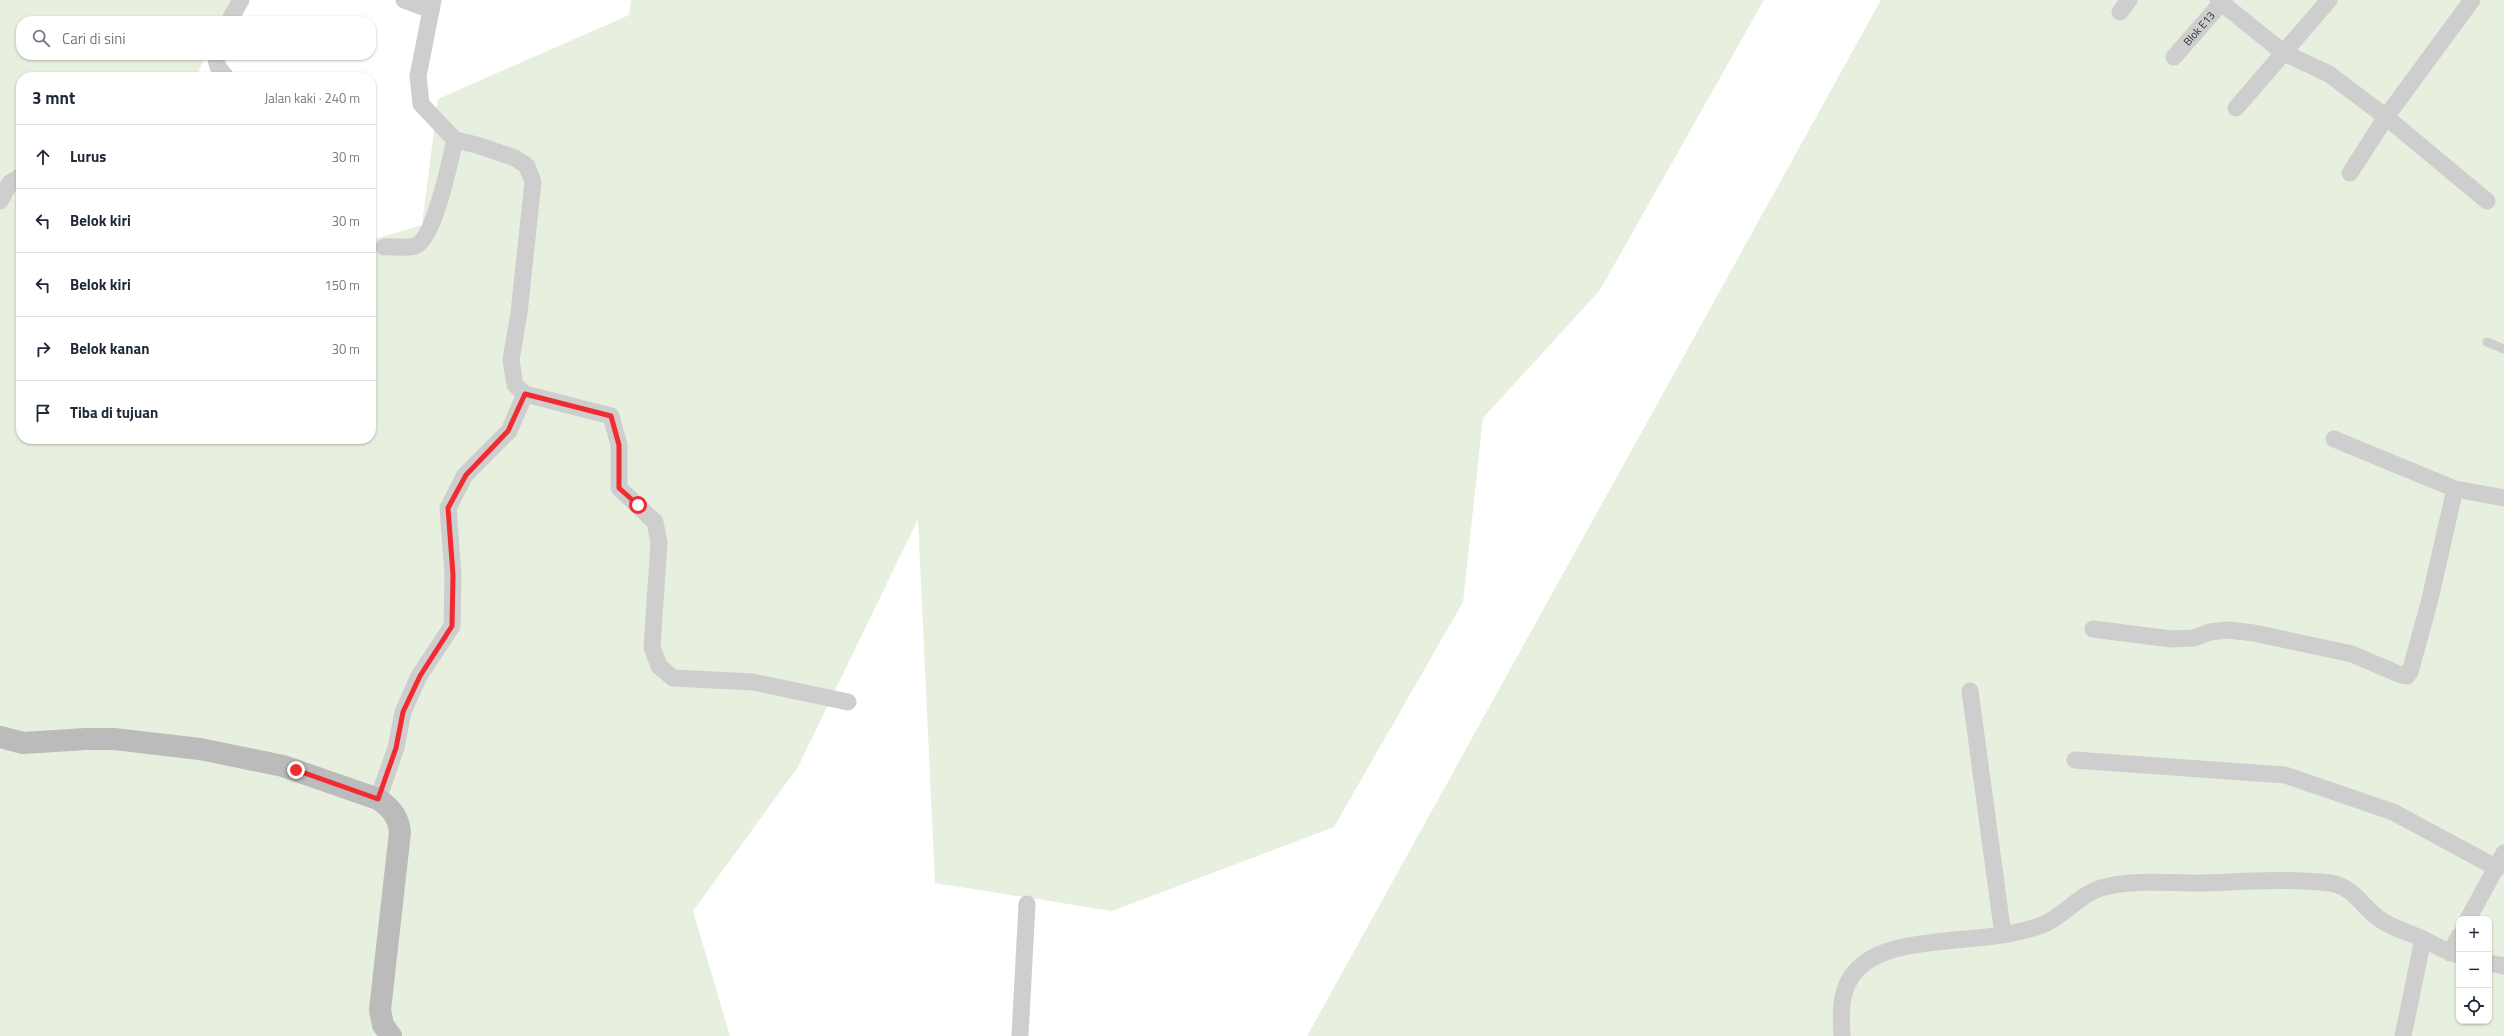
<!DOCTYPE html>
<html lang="id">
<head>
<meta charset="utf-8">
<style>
  :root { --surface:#fff; --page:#f6f6f7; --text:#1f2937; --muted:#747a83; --line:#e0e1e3 }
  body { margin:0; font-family:"Titillium Web",sans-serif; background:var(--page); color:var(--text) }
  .controls { position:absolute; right:12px; bottom:12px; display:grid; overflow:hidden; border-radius:8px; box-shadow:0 1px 3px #0004 }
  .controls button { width:36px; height:36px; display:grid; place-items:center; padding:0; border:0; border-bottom:1px solid var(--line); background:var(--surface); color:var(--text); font:20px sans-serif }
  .stop { position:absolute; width:12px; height:12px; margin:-9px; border:3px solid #f02b32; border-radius:50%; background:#fff }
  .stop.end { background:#f02b32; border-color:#fff; box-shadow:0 1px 4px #0008 }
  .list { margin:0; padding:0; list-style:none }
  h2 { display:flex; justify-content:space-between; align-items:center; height:52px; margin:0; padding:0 16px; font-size:17px }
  h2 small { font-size:13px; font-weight:400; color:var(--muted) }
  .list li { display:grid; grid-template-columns:26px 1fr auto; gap:12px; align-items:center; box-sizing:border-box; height:64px; padding:0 16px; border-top:1px solid var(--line) }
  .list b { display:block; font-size:15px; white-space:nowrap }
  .list em { font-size:13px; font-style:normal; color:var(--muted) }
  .icon { flex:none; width:22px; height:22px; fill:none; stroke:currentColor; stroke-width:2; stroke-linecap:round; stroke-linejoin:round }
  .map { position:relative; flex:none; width:2504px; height:1036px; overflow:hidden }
  .search { position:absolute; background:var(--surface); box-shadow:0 1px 3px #0004; left:16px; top:16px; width:360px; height:44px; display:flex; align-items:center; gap:10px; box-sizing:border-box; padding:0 14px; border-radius:16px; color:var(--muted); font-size:15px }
  .panel { position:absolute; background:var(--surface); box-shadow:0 1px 3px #0004; left:16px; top:72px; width:360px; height:372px; border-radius:16px }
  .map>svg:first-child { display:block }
  .green { fill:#e7efdf; fill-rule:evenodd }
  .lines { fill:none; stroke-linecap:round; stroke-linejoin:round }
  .lane { stroke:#cecece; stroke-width:9 }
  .street { stroke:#cecece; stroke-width:17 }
  .secondary { stroke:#bbb; stroke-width:22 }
  .route { stroke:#f02b32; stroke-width:5 }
  .labels { text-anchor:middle; stroke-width:4; stroke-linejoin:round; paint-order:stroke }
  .street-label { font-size:11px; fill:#313131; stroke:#fff }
</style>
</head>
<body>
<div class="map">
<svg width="2504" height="1036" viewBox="0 0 2504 1036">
  <rect width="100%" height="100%" fill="#fff"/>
  <g class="green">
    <path d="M0 0H249L232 21H21V55H206L196 77H21V439H371V240L422 225 438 99 629 15 631 0H1764L1600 290 1483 418 1463 602 1334 827 1112 911 935 883 918 519 798 767 693 911 730 1036H0Z"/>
    <path d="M1881 0H2504V1036H1307ZM2459 919H2489V1021H2459Z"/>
  </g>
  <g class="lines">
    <path class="lane" d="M2487 342 2504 349"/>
    <g class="street">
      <path d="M404 0 431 10"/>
      <path d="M433 0 418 76 421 104 455 140 477 145 515 158 527 166 533 182 519 313 511 360 515 385 525 394 611 416 619 445V488L655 522 659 543 652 647 659 666 673 678 753 682 848 702"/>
      <path d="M2218 0 2284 53 2329 74 2386 117 2487 201"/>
      <path d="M2120 12 2129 0"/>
      <path d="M229 21 241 0"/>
      <path d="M215 55 218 67 226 77"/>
      <path id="s1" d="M2174 57 2224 0"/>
      <path d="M2236 108 2329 0"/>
      <path d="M2350 173 2386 117 2472 0"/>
      <path d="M0 201 10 183 21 176"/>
      <path d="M384 247C393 246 407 249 415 246 434 240 450 161 455 140"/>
      <path d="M2334 439 2455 489"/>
      <path d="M2093 629 2171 639 2194 638 2210 632 2228 630 2254 633 2352 654 2401 675 2407 676 2410 672 2429 603 2455 489 2504 498"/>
      <path d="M1970 691 2003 935"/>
      <path d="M2075 760 2285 775 2393 812 2497 868"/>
      <path d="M378 799 396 748 403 712 419 676 452 626 453 575 448 508 465 475 509 431 525 394"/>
      <path d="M2468 919 2504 853"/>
      <path d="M2450 953 2459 936"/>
      <path d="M2489 963 2504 966"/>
      <path d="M1020 1036 1027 904"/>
      <path d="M1842 1036C1840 1008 1840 980 1866 962 1898 938 1972 942 2013 933 2025 930 2039 928 2050 921 2068 911 2080 895 2101 888 2131 879 2166 883 2197 883 2241 882 2286 878 2330 883 2356 887 2363 910 2384 922 2396 929 2410 933 2423 939 2435 945 2446 952 2459 955"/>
      <path d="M2403 1036 2423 939"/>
    </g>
    <path class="secondary" d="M0 737 23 743 86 739H114L200 749 283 766 378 799C391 808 398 816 400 832L380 1010 383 1025 391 1036"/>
  </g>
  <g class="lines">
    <path class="route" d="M296 770 378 799 396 748 403 712 420 676 452 626 453 575 448 508 466 475 508 431 525 394 611 416 619 445V488L638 505"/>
  </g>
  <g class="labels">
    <g class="street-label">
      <text dy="4" stroke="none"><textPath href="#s1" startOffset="38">Blok E13</textPath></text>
    </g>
  </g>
</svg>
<div class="controls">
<button>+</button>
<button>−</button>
<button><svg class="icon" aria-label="locate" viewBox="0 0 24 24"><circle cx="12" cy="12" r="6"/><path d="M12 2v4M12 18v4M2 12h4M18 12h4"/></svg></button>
</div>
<div class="stop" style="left:638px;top:505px"></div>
<div class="stop end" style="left:296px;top:770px"></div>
<div class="search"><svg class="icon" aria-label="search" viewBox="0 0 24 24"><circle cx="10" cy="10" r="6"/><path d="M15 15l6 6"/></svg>Cari di sini</div>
<section class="panel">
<h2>3 mnt<small>Jalan kaki · 240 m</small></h2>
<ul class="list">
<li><svg class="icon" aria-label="ahead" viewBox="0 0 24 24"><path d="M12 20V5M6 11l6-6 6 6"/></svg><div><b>Lurus</b></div><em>30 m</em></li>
<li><svg class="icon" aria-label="left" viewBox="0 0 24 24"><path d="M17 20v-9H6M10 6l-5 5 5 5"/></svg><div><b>Belok kiri</b></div><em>30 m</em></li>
<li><svg class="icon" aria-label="left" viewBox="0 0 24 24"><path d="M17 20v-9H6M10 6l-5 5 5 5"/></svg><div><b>Belok kiri</b></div><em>150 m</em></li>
<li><svg class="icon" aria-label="right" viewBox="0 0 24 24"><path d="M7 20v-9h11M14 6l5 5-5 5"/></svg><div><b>Belok kanan</b></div><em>30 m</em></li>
<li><svg class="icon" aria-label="arrive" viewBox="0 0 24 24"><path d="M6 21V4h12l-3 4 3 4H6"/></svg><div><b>Tiba di tujuan</b></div></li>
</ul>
</section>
</div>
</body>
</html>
